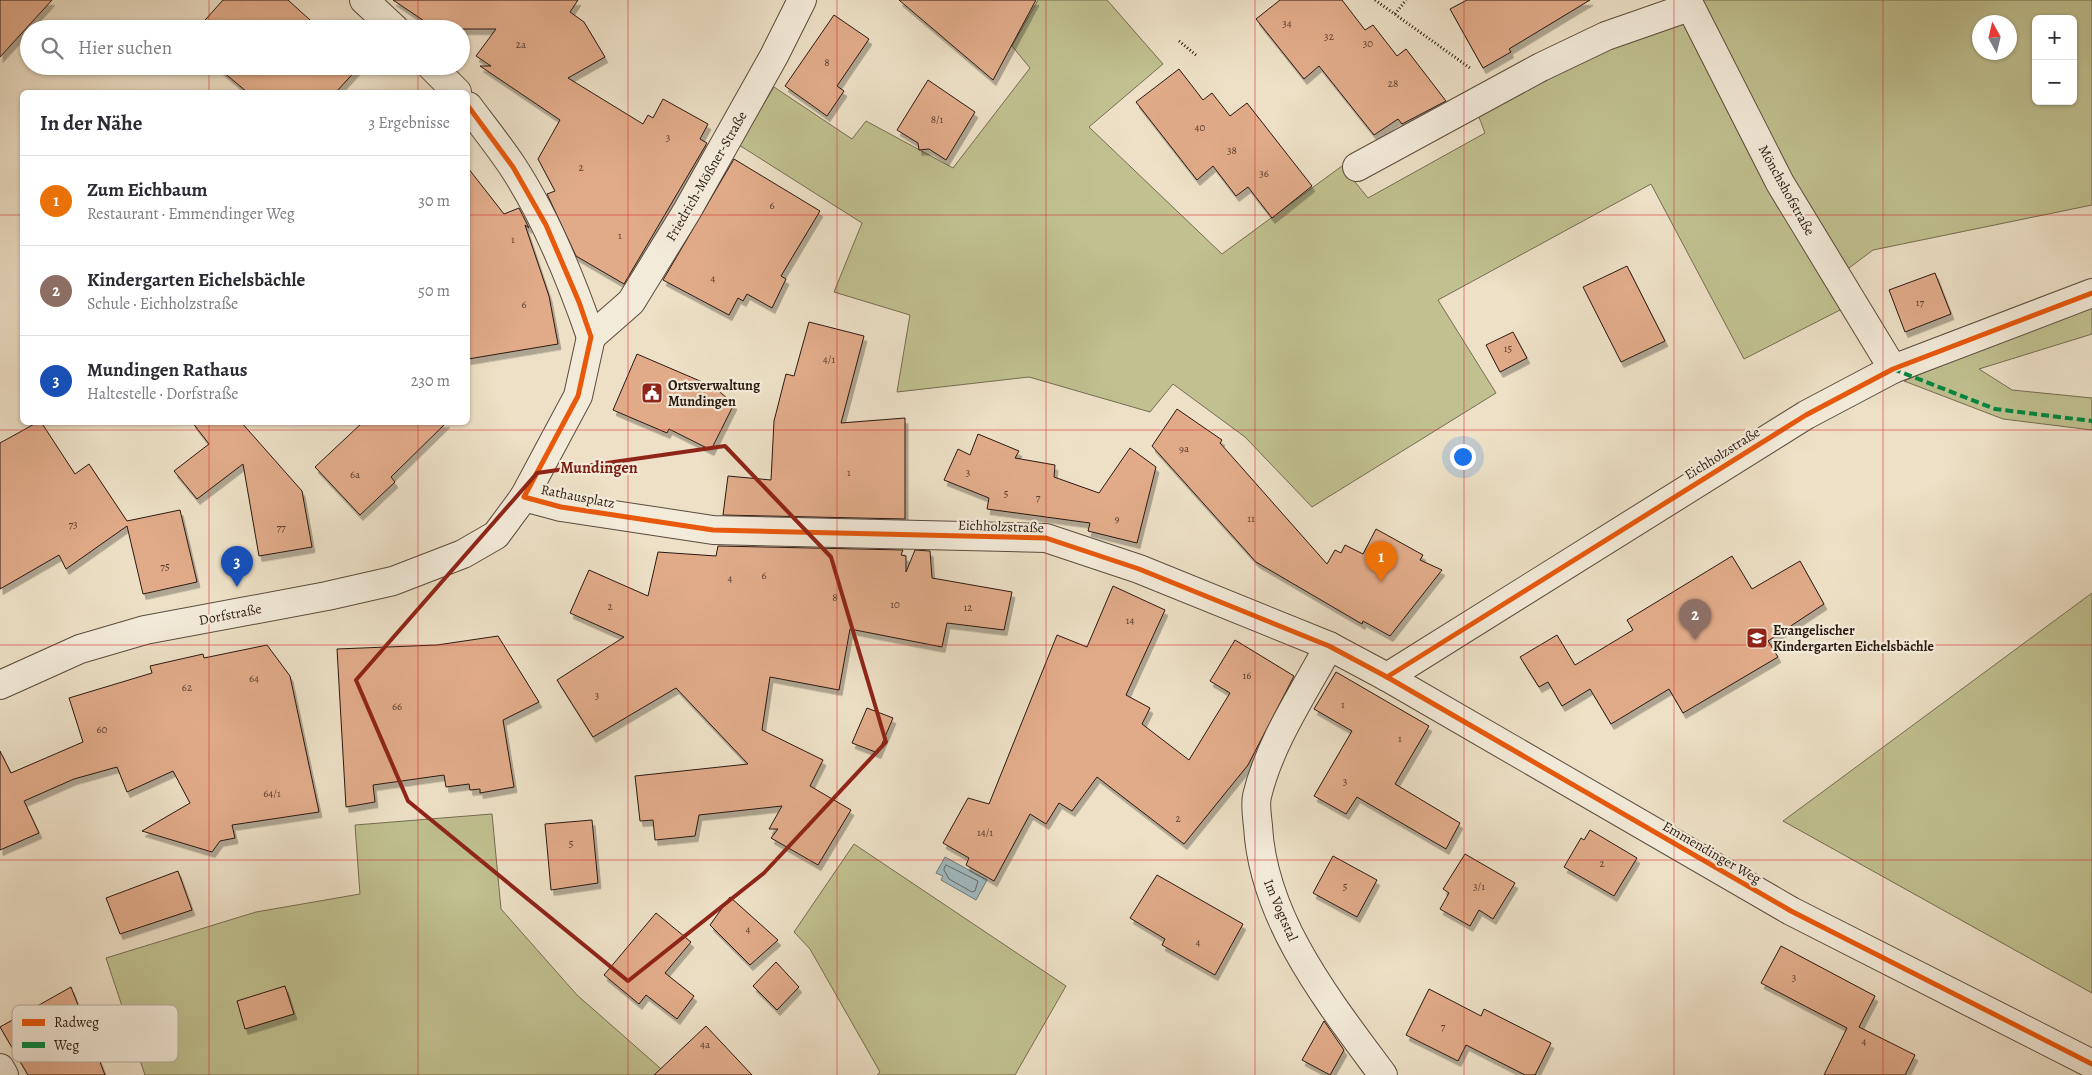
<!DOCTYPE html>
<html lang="de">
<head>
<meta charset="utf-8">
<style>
  :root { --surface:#fff; --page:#f2f2f3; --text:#2b2b33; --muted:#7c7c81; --line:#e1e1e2; --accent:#8f2418 }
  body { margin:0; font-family:Alegreya,serif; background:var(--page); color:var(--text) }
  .controls { position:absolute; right:15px; top:15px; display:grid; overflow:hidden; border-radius:8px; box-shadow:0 1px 4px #0004 }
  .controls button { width:45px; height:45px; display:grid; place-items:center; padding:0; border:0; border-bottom:1px solid var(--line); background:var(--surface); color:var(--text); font:25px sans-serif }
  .compass { position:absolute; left:1972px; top:15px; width:45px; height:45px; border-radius:50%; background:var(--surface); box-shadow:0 1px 4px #0004; rotate:352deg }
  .you { position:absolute; left:1462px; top:456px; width:18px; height:18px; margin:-12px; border:4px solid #fff; border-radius:50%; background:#1a73e8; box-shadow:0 0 0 8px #1a73e833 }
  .badge { display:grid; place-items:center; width:32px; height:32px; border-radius:50%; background:var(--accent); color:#fff; font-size:16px; font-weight:700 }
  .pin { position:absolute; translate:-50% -41px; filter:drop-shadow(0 1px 2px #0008) }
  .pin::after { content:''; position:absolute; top:26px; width:18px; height:15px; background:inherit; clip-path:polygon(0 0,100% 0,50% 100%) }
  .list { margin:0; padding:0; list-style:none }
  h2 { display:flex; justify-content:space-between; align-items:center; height:65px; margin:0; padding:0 20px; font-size:21px }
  h2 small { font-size:16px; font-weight:400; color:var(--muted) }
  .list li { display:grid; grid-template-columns:32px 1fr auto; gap:15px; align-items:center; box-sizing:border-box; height:90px; padding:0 20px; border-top:1px solid var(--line) }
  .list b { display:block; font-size:19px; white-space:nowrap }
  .list p { margin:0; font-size:16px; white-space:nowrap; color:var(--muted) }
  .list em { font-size:16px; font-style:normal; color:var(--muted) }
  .icon { flex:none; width:28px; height:28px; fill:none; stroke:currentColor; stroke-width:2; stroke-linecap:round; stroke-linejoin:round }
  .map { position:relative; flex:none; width:2092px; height:1075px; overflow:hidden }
  .search { position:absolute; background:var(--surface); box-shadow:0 1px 4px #0004; left:20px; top:20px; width:450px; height:55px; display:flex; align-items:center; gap:12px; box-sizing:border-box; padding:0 18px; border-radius:28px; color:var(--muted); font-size:19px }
  .panel { position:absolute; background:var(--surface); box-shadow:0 1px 4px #0004; left:20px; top:90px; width:450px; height:335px; border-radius:8px }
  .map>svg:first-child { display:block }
  .green { fill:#c0c090; stroke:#766c50; fill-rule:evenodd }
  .water { fill:#a0bac1; stroke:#717a7b }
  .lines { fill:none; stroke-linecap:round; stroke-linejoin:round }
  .shore { stroke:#666a69; stroke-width:1 }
  .building { fill:#e1ab8a; stroke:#2b1911; filter:url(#shadow) }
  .minor-casing { stroke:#5c4b3e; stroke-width:30 }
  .path { stroke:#2b1911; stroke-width:3; stroke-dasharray:1 2.5; stroke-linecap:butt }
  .minor { stroke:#f3ebda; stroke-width:28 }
  .quiet { stroke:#00873e; stroke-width:4; stroke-dasharray:8 4; stroke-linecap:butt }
  .cycleway-casing { stroke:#f3ebda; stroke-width:8 }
  .cycleway { stroke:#e8590c; stroke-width:5 }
  .marked { fill:none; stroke:#8f2418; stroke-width:4; stroke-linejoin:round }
  .grid { fill:none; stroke:#d62828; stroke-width:1; stroke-opacity:0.55 }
  .labels { text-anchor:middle; stroke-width:4.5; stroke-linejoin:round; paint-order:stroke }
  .number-label { font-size:11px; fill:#583e2f }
  .street-label { font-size:14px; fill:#2b1911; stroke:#f3ebda }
  .poi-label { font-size:14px; font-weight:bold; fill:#2b1911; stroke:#f3ebda; text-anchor:start }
  .quarter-label { font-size:16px; font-weight:bold; fill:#7a1f14; stroke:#f3ebda }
  .key { fill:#f3ebda; stroke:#b7ac9e; stroke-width:1 }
  .key-label { font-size:14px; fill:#2b1911 }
</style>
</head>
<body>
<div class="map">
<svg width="2092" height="1075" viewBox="0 0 2092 1075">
  <defs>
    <filter id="shadow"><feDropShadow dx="3" dy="5.5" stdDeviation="0" flood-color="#0004"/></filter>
  </defs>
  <rect width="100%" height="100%" fill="#ede0c6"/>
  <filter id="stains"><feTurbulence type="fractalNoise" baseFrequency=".004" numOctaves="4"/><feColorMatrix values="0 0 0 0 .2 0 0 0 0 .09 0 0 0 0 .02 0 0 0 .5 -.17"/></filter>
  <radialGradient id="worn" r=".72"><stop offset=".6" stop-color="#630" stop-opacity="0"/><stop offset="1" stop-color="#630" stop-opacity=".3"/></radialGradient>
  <g class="green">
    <path d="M1038 0H1107L1163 64 1089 127 1222 254 1342 166 1368 198 1485 133 1477 112 1687 0H2092V205L1873 250 1829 283 1844 308 1744 359 1651 184 1438 300 1496 393 1312 507 1245 437 1173 384 1150 412 1029 377 897 392 910 315 834 292 862 223 739 145 774 87 852 139 866 121 953 168 1030 68 1012 46ZM2036 19H2073V101H2036ZM1980 22H2010V52H1980Z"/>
    <path d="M2092 301V334L1979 369 2012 390 2092 398V430L2003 419 1904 381Z"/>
    <path d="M2092 593V993L1783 821Z"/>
    <path d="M492 814 501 909 577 995 668 1075H145L106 958 256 912 360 894 355 825Z"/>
    <path d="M854 844 1066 986 1015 1075H877L880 1072 810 949 794 932Z"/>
  </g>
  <path class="water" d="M945 857 987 880 976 900 941 880 943 876 936 873Z"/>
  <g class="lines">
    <path class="shore" d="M946 865 978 881 975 891 972 892 949 879 944 870Z"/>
  </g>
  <g class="building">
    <path d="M0 0H52L0 57Z"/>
    <path d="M223 0H288L320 29H197Z"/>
    <path d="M393 0H578L570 12 584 22 605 57 568 78 643 124 648 115 653 118 663 99 708 124 700 139 707 143 624 284 576 256 547 194 555 191 538 159 560 120 480 66H491L476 56 496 29H436Z"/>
    <path d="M899 0H1036L993 80Z"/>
    <path d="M1280 0H1342L1365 30 1373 25 1397 56 1406 49 1446 101 1402 124 1398 119 1374 135 1319 66 1304 79 1256 19Z"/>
    <path d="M1467 0H1590L1509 49 1511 52 1483 68 1450 9Z"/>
    <path d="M834 15 869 39 837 86 844 91 827 116 785 86Z"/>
    <path d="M216 66H360L336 92H247Z"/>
    <path d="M1179 69 1203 100 1212 93 1230 116 1247 103 1312 186 1272 218 1248 187 1236 196 1213 166 1197 180 1136 102Z"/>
    <path d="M928 80 975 112 946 160 929 149 919 150 918 143 897 130Z"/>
    <path d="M734 159 820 211 781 276 786 279 772 308 747 294 743 301 738 298 729 315 663 280Z"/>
    <path d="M468 168 504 214 519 208 529 228 525 225 549 296 558 344 468 359Z"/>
    <path d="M1627 266 1665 341 1621 362 1583 287Z"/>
    <path d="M1935 273 1951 314 1905 332 1889 290Z"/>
    <path d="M809 322 864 336 841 423 905 418V519L723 515 728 476 771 480 774 421 786 374 794 376Z"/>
    <path d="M1513 332 1527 358 1500 372 1486 345Z"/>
    <path d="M637 354 714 387 734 404 711 450 669 429 667 433 613 410Z"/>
    <path d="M1177 409 1222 440 1220 443 1327 564 1335 550 1341 553 1345 545 1363 554 1376 529 1423 555 1420 560 1442 570 1390 636 1363 621 1362 624 1256 562 1152 446Z"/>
    <path d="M38 422H41L75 474 89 464 127 521 180 510 197 582 143 594 127 526 66 569 59 555 0 589V443Z"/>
    <path d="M192 422H241L302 491 312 547 259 556 243 464 197 499 174 471 209 444Z"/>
    <path d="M363 422H447L391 477 395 482 360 515 315 467Z"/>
    <path d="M978 434 1019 451 1015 458 1055 465 1054 477 1099 493 1130 448 1156 467 1137 543 1088 531 1090 523 987 509 989 498 944 480 958 449 970 455Z"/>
    <path d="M718 546 903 550 901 555 906 556V572L915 550 930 551 932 578 1012 592 1004 630 947 623 942 647 850 629 839 690 770 677 762 730 823 760 810 786 851 810 818 865 771 838 778 829H769L782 806 699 815 695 836 655 840 653 820 640 821 635 776 748 764 676 688 593 737 557 680 624 637 570 613 589 570 648 596 658 552 716 556Z"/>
    <path d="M1732 556 1752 589 1800 561 1824 604 1768 641 1778 657 1683 713 1669 689 1611 724 1590 689 1562 706 1548 682 1539 687 1520 657 1557 635 1575 665 1633 630 1627 620Z"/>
    <path d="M1113 586 1165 610 1126 695 1150 708 1142 724 1189 760 1230 693 1210 681 1235 640 1294 676 1248 765 1184 844 1097 777 1072 811 1059 803 1046 824 1030 814 994 881 966 865 969 858 943 843 968 798 989 804 1057 635 1087 647Z"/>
    <path d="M498 636 539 702 503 720 514 787 480 793V789L470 790 469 784 446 787 444 775 373 785 375 802 346 807 337 649 437 645Z"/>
    <path d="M267 645 290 676 319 812 232 825 235 838 220 841 212 852 142 831 190 803 173 771 127 792 117 767 74 779 24 801 39 833 0 850V751L11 773 83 742 69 698 152 673 150 666 203 654 204 658Z"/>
    <path d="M1336 672 1429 726 1395 784 1460 823 1446 849 1357 797 1346 814 1314 796 1352 731 1314 709Z"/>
    <path d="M867 708 893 718 878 753 852 743Z"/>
    <path d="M592 820 598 883 551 890 545 824Z"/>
    <path d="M1590 830 1637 858 1614 896 1564 867 1581 838 1584 840Z"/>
    <path d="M1465 854 1515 883 1493 919 1479 910 1470 926 1440 909 1449 893 1443 889Z"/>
    <path d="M1333 856 1377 880 1357 917 1313 893Z"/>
    <path d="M178 871 192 910 120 934 106 898Z"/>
    <path d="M1157 875 1243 924 1215 975 1162 945 1165 939 1130 918Z"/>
    <path d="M730 897 778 940 750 965 710 925Z"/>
    <path d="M656 913 691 942 665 973 694 996 677 1019 646 995 639 1004 604 975Z"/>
    <path d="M1781 946 1875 996 1859 1027 1915 1055 1905 1075H1824L1847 1028 1761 983Z"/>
    <path d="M776 962 799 987 777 1010 753 986Z"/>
    <path d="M285 986 294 1014 245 1029 237 1001Z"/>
    <path d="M71 987 105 1075H28L0 1027Z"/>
    <path d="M1429 989 1481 1016 1484 1009 1551 1043 1535 1075H1525L1466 1045 1458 1061 1406 1035Z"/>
    <path d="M1324 1021 1344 1050 1330 1075 1302 1060Z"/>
    <path d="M706 1026 752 1075H654Z"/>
  </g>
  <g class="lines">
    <g class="minor-casing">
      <g id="minor">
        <path d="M364 0 395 29"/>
        <path d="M1687 0 1780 183 1893 369"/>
        <path d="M431 66 457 92"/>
        <path d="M468 106C483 126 499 146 513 167 545 216 572 282 591 337"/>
        <path d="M1357 167 1541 67 1606 36 1689 7"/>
        <path d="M591 337 631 302 687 211 774 56 802 0"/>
        <path d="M524 497 561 507 713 530 1046 538 1139 569 1329 646 1387 677 1791 911 2092 1064"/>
        <path d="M1329 646C1303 694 1270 742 1257 796 1255 805 1257 816 1258 826 1263 920 1329 1002 1383 1075"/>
        <path d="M1387 677 1806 415 1893 369 2092 293"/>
        <path d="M0 685 80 649 145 630 327 596 393 581 463 554 496 535 524 497 578 396 591 337"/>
        <path d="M0 1068 4 1075"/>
      </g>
    </g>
    <g class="path">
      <path d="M1375 0 1470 68"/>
      <path d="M1395 14 1406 0"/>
      <path d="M1179 41 1196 55"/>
    </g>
    <use href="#minor" class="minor"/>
    <path class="quiet" d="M1893 369 1995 409 2092 421"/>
    <g class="cycleway-casing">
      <g id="cycleway">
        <path d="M468 106 513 167 546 225 579 302 591 337 578 396 524 497 561 507 713 530 1046 538 1139 569 1329 646 1387 677 1791 911 2092 1064"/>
        <path d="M1387 677 1806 415 1893 369 2092 293"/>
      </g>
    </g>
    <use href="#cycleway" class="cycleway"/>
  </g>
  <path class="marked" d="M725 446 831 557 886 742 764 873 628 981 408 801 356 680 537 473Z"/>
  <path class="grid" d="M209 0V29M418 0V29M628 0V1075M837 0V1075M1046 0V1075M1255 0V1075M1464 0V1075M1674 0V1075M1883 0V1075M209 66V92M418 66V92M0 215H22M468 215H2092M209 422V1075M418 422V1075M0 430H2092M0 645H2092M0 860H2092"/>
  <defs>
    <g id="civic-square" transform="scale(1.125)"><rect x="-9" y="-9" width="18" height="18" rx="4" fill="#8f2418" stroke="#f3ebda"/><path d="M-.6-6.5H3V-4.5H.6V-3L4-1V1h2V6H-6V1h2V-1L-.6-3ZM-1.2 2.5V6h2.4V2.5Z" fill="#fff"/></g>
    <g id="school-square" transform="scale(1.125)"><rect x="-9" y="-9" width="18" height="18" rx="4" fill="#8f2418" stroke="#f3ebda"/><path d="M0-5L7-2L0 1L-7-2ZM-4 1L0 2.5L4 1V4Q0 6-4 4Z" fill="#fff"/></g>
  </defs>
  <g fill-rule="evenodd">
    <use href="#civic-square" x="652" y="393"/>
    <use href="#school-square" x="1757" y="638"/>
  </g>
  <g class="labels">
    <g class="number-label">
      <text x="1287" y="27">34</text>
      <text x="1329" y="40">32</text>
      <text x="1368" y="47">30</text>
      <text x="521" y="48">2a</text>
      <text x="827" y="66">8</text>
      <text x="1393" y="87">28</text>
      <text x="937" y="123">8/1</text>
      <text x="1200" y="131">40</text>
      <text x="668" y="141">3</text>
      <text x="1232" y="154">38</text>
      <text x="581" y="171">2</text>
      <text x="1264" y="177">36</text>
      <text x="772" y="209">6</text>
      <text x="620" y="239">1</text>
      <text x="513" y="243">1</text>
      <text x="713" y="282">4</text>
      <text x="1920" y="306">17</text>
      <text x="524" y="308">6</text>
      <text x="1508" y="352">15</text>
      <text x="829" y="363">4/1</text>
      <text x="1184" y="452">9a</text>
      <text x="849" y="476">1</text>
      <text x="968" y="476">3</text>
      <text x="355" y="478">6a</text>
      <text x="1006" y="497">5</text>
      <text x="1038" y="501">7</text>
      <text x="1117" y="522">9</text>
      <text x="1251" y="522">11</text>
      <text x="73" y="528">73</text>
      <text x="281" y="531">77</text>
      <text x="165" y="570">75</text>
      <text x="764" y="579">6</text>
      <text x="730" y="582">4</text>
      <text x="835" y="601">8</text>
      <text x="895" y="608">10</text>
      <text x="610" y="610">2</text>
      <text x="968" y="611">12</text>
      <text x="1130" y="624">14</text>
      <text x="1247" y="679">16</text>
      <text x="254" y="682">64</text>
      <text x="187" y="691">62</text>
      <text x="597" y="699">3</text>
      <text x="1343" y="708">1</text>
      <text x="397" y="710">66</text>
      <text x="102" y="733">60</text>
      <text x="1400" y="742">1</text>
      <text x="1345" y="785">3</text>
      <text x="272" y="797">64/1</text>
      <text x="1178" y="822">2</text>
      <text x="985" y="836">14/1</text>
      <text x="571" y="847">5</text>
      <text x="1602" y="867">2</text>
      <text x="1345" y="890">5</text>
      <text x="1479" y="890">3/1</text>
      <text x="748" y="933">4</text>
      <text x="1198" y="946">4</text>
      <text x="1794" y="981">3</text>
      <text x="1443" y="1030">7</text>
      <text x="1864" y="1045">4</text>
      <text x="705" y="1048">4a</text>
    </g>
    <g class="street-label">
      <text transform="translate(706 176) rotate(-60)" y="5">Friedrich-Mößner-Straße</text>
      <text transform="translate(1787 190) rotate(61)" y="5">Mönchshofstraße</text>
      <text transform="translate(1722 453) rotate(-32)" y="5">Eichholzstraße</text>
      <text transform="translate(578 496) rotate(11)" y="5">Rathausplatz</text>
      <text transform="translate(1001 526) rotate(2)" y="5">Eichholzstraße</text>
      <text transform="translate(230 614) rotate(-11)" y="5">Dorfstraße</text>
      <text transform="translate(1712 852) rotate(30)" y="5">Emmendinger Weg</text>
      <text transform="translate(1281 910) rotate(67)" y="5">Im Vogtstal</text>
    </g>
    <g class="poi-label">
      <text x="668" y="390">Ortsverwaltung<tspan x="668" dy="16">Mundingen</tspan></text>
      <text x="1773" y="635">Evangelischer<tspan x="1773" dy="16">Kindergarten Eichelsbächle</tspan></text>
    </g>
    <g class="quarter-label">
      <text x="599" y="473">Mundingen</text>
    </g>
  </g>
  <rect x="12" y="1005" width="166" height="57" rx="8" class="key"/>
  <rect x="22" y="1019" width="23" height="7" fill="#e8590c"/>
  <rect x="22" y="1042" width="23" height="6" fill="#00873e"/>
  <g class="key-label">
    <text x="54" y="1027">Radweg</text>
    <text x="54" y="1050">Weg</text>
  </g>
  <rect width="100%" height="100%" filter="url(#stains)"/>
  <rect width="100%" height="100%" fill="url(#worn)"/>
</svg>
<div class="controls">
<button>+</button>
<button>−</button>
</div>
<svg class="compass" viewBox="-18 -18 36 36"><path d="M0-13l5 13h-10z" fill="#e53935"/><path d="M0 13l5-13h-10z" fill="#7c7c81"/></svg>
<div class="you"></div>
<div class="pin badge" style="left:1381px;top:582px;background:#e8710a">1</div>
<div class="pin badge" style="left:1695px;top:640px;background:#8d6e63">2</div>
<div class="pin badge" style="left:237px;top:587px;background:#1a4fb4">3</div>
<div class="search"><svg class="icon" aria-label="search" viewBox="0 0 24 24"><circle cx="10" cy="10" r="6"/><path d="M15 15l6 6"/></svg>Hier suchen</div>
<section class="panel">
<h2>In der Nähe<small>3 Ergebnisse</small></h2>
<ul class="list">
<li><span class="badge" style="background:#e8710a">1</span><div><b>Zum Eichbaum</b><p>Restaurant · Emmendinger Weg</p></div><em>30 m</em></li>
<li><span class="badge" style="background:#8d6e63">2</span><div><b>Kindergarten Eichelsbächle</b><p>Schule · Eichholzstraße</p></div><em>50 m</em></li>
<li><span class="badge" style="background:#1a4fb4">3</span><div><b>Mundingen Rathaus</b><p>Haltestelle · Dorfstraße</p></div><em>230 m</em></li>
</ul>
</section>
</div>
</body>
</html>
